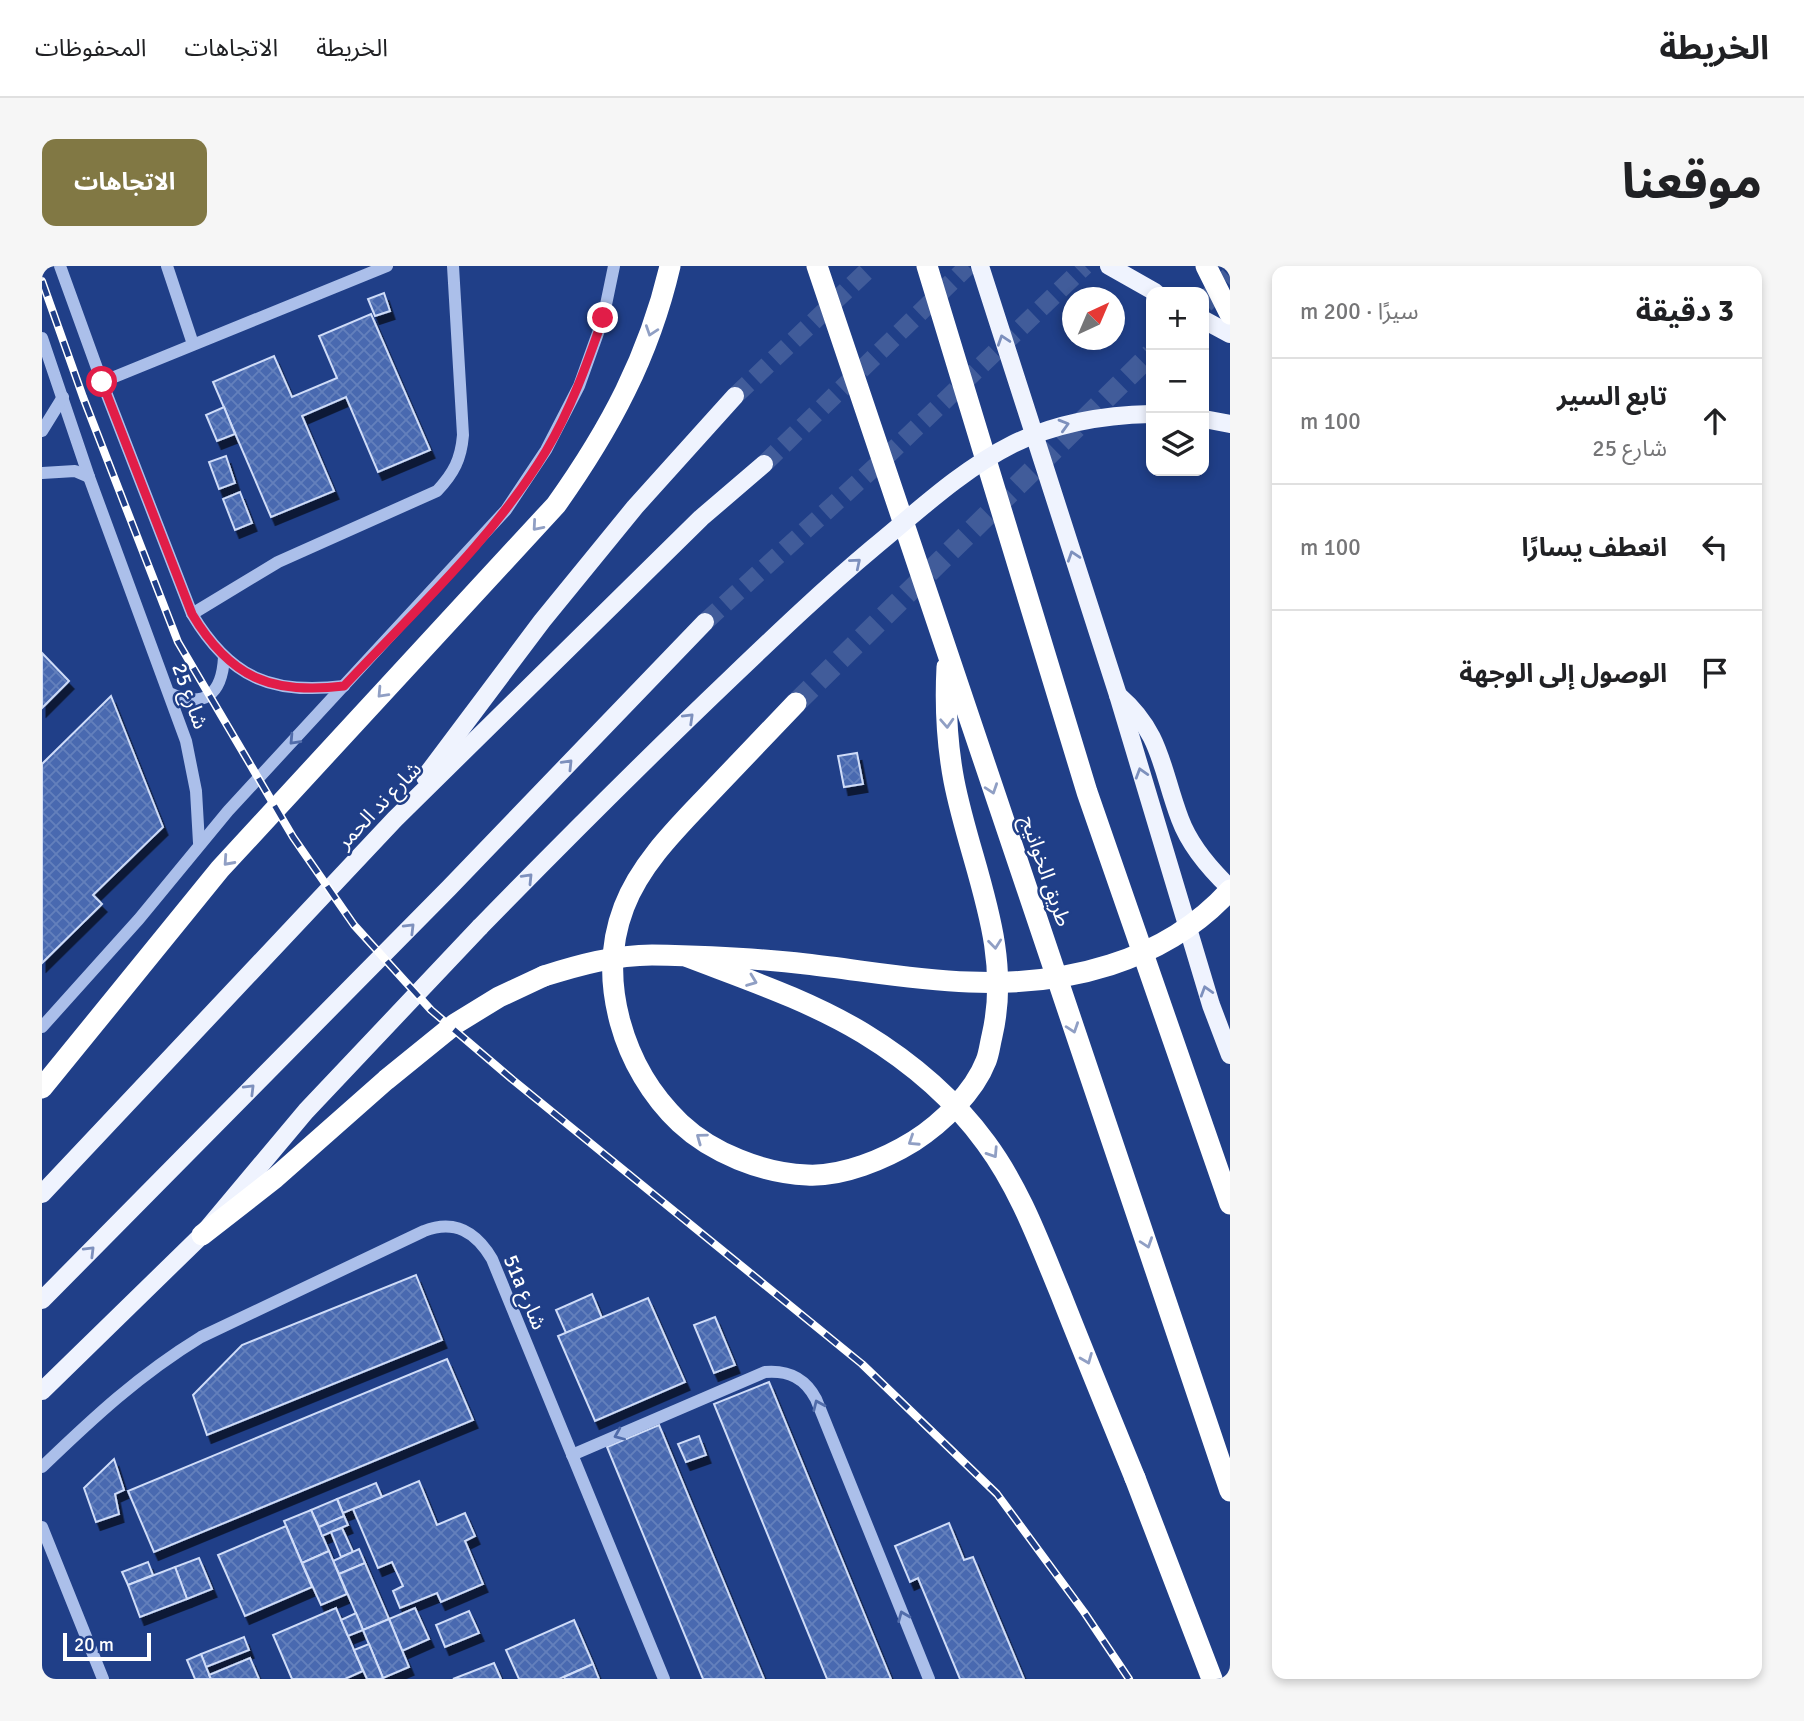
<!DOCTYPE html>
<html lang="ar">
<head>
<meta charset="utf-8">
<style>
  :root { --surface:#fff; --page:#f6f6f6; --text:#202124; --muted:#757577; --line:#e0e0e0; --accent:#817844 }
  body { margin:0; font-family:Signika,"Noto Sans Arabic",sans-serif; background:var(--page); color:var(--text); direction:rtl }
  .controls { position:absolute; right:21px; top:21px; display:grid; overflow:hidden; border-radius:14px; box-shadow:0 4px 10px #0003 }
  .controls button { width:63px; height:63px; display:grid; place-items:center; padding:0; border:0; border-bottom:2px solid var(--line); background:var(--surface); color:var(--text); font:35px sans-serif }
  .compass { position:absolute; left:1020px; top:21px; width:63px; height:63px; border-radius:50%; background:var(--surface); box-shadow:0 4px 10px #0003; rotate:44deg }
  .scale { position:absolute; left:21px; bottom:18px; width:88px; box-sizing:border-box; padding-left:7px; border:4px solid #fff; border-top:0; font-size:19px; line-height:24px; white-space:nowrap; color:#fff; -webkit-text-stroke:5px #203f88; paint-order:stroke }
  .stop { position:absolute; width:21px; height:21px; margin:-16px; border:5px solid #e11d48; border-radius:50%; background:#fff }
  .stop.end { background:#e11d48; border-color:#fff; box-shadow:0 2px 7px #0008 }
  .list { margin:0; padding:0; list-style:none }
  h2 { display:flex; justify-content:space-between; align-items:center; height:91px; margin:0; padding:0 28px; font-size:30px }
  h2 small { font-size:23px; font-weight:400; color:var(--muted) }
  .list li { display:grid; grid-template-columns:46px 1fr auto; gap:21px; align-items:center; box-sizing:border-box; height:126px; padding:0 28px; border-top:2px solid var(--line) }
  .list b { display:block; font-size:26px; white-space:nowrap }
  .list p { margin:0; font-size:23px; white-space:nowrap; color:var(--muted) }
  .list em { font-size:23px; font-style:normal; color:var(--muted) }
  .icon { flex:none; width:38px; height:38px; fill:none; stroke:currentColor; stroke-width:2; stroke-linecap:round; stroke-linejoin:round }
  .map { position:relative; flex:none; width:1188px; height:1413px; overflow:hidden; direction:ltr; border-radius:14px }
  header { display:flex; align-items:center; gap:42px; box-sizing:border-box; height:98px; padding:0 35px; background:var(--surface); border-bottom:2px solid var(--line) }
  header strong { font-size:33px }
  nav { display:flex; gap:38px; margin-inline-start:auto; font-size:24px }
  .intro { display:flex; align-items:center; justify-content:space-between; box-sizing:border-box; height:168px; padding:0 42px }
  h1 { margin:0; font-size:49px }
  .button { padding:18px 32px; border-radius:14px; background:var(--accent); color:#fff; font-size:24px; font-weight:700 }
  main { display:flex; gap:42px; padding:0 42px }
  aside { flex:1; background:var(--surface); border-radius:14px; box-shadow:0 4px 10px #0003 }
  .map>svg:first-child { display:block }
  .building { fill:url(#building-cross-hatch); stroke:#cfdcf8; stroke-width:2; filter:url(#shadow) }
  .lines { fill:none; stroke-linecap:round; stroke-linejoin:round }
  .major-tunnel { stroke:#415c9a; stroke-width:18; stroke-dasharray:18 9; stroke-linecap:butt }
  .highway-tunnel { stroke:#415c9a; stroke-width:21; stroke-dasharray:21 10; stroke-linecap:butt }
  .minor { stroke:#abbfea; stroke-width:12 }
  .major { stroke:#eff3fe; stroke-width:18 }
  .highway { stroke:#fff; stroke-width:21 }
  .rail-casing { stroke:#fff; stroke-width:8 }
  .rail { stroke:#203f88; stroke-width:5; stroke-dasharray:16; stroke-linecap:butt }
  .major-bridge { stroke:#eff3fe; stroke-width:18 }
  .highway-bridge { stroke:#fff; stroke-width:21 }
  .oneway { stroke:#909fc4 }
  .oneway2 { stroke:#7d90bd }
  .oneway3 { stroke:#516caa }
  .route { stroke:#e11d48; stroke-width:9 }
  .labels { text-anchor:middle; stroke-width:5; stroke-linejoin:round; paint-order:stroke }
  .street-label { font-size:21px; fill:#fff; stroke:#203f88 }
</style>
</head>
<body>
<header>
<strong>الخريطة</strong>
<nav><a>الخريطة</a><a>الاتجاهات</a><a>المحفوظات</a></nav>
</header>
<div class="intro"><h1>موقعنا</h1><a class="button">الاتجاهات</a></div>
<main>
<aside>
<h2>3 دقيقة<small>سيرًا · 200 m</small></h2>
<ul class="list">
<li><svg class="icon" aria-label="ahead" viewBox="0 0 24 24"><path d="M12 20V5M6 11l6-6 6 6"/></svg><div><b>تابع السير</b><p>شارع 25</p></div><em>100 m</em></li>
<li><svg class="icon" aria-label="left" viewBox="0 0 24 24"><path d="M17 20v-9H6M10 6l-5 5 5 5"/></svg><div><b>انعطف يسارًا</b></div><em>100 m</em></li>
<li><svg class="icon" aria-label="arrive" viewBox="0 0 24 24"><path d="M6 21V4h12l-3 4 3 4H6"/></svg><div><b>الوصول إلى الوجهة</b></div></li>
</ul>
</aside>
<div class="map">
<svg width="1188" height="1413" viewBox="0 0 1188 1413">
  <defs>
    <pattern id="building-cross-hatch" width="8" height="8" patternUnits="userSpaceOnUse" patternTransform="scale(1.75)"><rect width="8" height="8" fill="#4969b0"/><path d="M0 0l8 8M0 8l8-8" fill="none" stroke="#6480bc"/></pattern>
    <filter id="shadow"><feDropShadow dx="4.5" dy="8" stdDeviation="0" flood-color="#0009"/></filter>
  </defs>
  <rect width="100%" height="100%" fill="#203f88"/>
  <g class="building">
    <path d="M342 27 348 45 333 50 326 33Z"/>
    <path d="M329 48 388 184 336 206 304 131 260 150 292 225 229 251 171 116 232 90 250 131 295 112 277 70Z"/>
    <path d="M182 141 193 168 175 175 164 149Z"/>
    <path d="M184 190 193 217 177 223 167 196Z"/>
    <path d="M198 226 210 257 193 264 181 233Z"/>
    <path d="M0 387 27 415 0 442Z"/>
    <path d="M69 430 121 561 51 629 60 638 0 697V498Z"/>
    <path d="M815 487 821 518 802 521 796 490Z"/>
    <path d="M374 1009 400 1074 165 1169 151 1129 200 1079Z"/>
    <path d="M550 1028 560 1052 524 1067 514 1044Z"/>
    <path d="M606 1032 643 1116 553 1155 516 1070Z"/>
    <path d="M673 1051 693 1099 672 1107 652 1059Z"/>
    <path d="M405 1093 431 1154 112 1286 86 1225Z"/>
    <path d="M727 1116 849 1413H785L672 1138Z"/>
    <path d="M617 1159 722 1413H661L565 1181Z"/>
    <path d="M657 1170 664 1189 644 1196 636 1178Z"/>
    <path d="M72 1193 82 1224 73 1228 77 1248 54 1256 42 1222Z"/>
    <path d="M377 1215 395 1259 423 1247 433 1270 423 1275 441 1318 399 1336 395 1327 358 1342 351 1325 361 1320 350 1296 336 1302 311 1243Z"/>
    <path d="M334 1217 340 1231 301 1247 295 1233Z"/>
    <path d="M295 1233 302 1250 277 1261 269 1244Z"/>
    <path d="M269 1244 287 1285 260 1297 242 1255Z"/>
    <path d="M302 1250 306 1259 280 1270 277 1261Z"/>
    <path d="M907 1257 922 1294 931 1291 982 1413H918L876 1312 868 1316 853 1280Z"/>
    <path d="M244 1260 270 1321 203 1350 176 1289Z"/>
    <path d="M300 1262 311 1286 299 1291 289 1266Z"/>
    <path d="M317 1283 323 1297 297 1308 291 1295Z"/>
    <path d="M287 1285 305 1328 279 1339 260 1297Z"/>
    <path d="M157 1292 170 1323 145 1333 133 1301Z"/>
    <path d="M106 1296 111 1309 86 1319 80 1306Z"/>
    <path d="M323 1297 347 1353 321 1364 297 1308Z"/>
    <path d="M133 1301 145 1333 98 1351 86 1319Z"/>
    <path d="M294 1342 321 1405 303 1413H250L231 1369Z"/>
    <path d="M373 1342 387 1373 360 1385 347 1353Z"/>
    <path d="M427 1345 437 1367 403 1381 394 1359Z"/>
    <path d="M314 1347 321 1364 306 1370 299 1354Z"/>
    <path d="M347 1353 367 1401 341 1412 321 1364Z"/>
    <path d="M532 1354 551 1398 517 1413H477L464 1384Z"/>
    <path d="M202 1371 207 1384 164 1401 159 1388Z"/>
    <path d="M327 1378 341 1412 339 1413H325L312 1384Z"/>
    <path d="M159 1388 164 1401 169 1413H153L145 1394Z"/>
    <path d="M208 1392 217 1413H169L167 1409Z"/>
    <path d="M452 1397 459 1413H411Z"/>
    <path d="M551 1398 557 1413H523L522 1411Z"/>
  </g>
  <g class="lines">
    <g class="major-tunnel">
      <path d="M693 130 830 0"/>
      <path d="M722 198 926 0"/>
      <path d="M663 356 847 188 1043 0"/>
    </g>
    <g class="highway-tunnel">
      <path d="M1162 37 1188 11"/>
      <path d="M754 437 1109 88"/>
    </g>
    <g class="minor">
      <path d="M18 0 60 116 150 348C188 412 230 429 302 420"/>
      <path d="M125 0 151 78"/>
      <path d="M0 72 47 211 144 475 154 525 157 577"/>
      <path d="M60 116 345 0"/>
      <path d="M0 165 21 131"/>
      <path d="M0 207 33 205 47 211"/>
      <path d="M150 348 236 296 395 225C412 207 419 193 421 169L411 0"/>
      <path d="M127 427C162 443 180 429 182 391"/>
      <path d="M0 761 97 653 186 545 464 244 504 184 537 120 561 53 572 0"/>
      <path d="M530 1189 723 1106C747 1104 763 1112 774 1133L887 1413"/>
      <path d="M0 1201C52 1151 97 1109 159 1071L382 965C413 953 434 966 450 993L622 1413"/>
      <path d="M0 1261 61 1413"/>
    </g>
    <g class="major">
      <path d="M938 0 1076 429 1169 739 1188 789"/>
      <path d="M1067 0 1113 26"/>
      <path d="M1162 54 1188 68"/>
      <path d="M1162 153 1188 158"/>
      <path d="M1076 429C1120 467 1119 503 1138 553 1148 580 1167 602 1188 622"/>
      <path d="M383 511 500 355 593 241 693 130"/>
      <path d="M0 928 353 553 659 252 722 198"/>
      <path d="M0 1034 407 622 663 356"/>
      <path d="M0 1125 160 969 264 845 438 661"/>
    </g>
    <g class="highway">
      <path d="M775 0 1188 1225"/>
      <path d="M885 0 1045 526 1188 938"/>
      <path d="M754 437C726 466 698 496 670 525 638 559 599 596 582 641 554 714 581 803 638 857 670 887 720 907 765 909 800 911 843 893 872 875 900 857 932 826 944 795 947 788 948 778 950 770 971 680 929 602 912 515 905 478 903 439 905 401"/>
      <path d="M0 822 178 603 514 239C568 163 607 90 628 0"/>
      <path d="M160 969 233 912 344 814 413 758 457 731 502 710"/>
      <path d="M1093 1212 1170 1413"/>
    </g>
    <g class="rail-casing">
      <path id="rail" d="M0 15 41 131 136 376 251 571 312 659 389 744 471 814 820 1098 955 1228 1042 1346 1087 1413"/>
    </g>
    <use href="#rail" class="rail"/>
    <path class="major-bridge" d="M438 661C521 576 604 493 690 411 736 367 782 323 831 282 875 246 919 204 971 178 1014 157 1061 149 1109 148"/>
    <g class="highway-bridge">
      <path d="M1164 0 1188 48"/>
      <path d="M646 691C706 714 766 734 821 767 867 795 912 833 944 877 978 923 997 976 1019 1029 1043 1090 1068 1151 1093 1212"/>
      <path d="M502 710C537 699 573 689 610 689 661 690 713 692 764 698 818 704 872 714 927 716 1022 720 1122 697 1188 624"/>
    </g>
  </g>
  <defs><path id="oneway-chevron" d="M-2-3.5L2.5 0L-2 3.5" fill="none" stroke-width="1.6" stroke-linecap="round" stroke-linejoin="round" transform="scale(1.75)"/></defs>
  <g class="oneway">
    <use href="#oneway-chevron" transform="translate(609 65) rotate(109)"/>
    <use href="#oneway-chevron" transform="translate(495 260) rotate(131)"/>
    <use href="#oneway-chevron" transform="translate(340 427) rotate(133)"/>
    <use href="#oneway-chevron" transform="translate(905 457) rotate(87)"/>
    <use href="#oneway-chevron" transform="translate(950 523) rotate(71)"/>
    <use href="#oneway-chevron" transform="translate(186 595) rotate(132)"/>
    <use href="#oneway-chevron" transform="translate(953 678) rotate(84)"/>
    <use href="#oneway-chevron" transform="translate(710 715) rotate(21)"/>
    <use href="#oneway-chevron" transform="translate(1031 762) rotate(71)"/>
    <use href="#oneway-chevron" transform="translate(659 872) rotate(-144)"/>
    <use href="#oneway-chevron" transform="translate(871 875) rotate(147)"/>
    <use href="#oneway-chevron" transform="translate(951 887) rotate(57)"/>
    <use href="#oneway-chevron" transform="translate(1105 977) rotate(71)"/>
    <use href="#oneway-chevron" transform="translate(1045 1093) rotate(68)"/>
  </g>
  <g class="oneway2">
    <use href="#oneway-chevron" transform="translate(961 74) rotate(-108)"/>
    <use href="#oneway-chevron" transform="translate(1022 159) rotate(-16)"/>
    <use href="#oneway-chevron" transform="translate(1031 290) rotate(-108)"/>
    <use href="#oneway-chevron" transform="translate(814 297) rotate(-40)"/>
    <use href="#oneway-chevron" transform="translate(647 452) rotate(-44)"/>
    <use href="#oneway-chevron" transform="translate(526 498) rotate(-46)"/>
    <use href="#oneway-chevron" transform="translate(1099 507) rotate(-107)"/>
    <use href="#oneway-chevron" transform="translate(486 612) rotate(-46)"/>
    <use href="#oneway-chevron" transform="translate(368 662) rotate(-45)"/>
    <use href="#oneway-chevron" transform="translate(1164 725) rotate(-107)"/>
    <use href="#oneway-chevron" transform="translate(208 823) rotate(-45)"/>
    <use href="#oneway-chevron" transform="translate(48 985) rotate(-45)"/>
  </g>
  <g class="oneway3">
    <use href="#oneway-chevron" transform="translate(252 474) rotate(133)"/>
    <use href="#oneway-chevron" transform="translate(776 1139) rotate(-114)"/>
    <use href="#oneway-chevron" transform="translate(577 1169) rotate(157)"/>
    <use href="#oneway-chevron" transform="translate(861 1350) rotate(-112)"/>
  </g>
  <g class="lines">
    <path class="route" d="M60 116 150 348C188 412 230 429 302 420 372 345 451 273 504 185 529 143 545 98 561 52"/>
  </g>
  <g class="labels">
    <g class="street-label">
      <text transform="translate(148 430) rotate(70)" y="7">شارع 25</text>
      <text transform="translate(337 539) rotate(-46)" y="7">شارع ند الحمر</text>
      <text transform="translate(1004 605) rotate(71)" y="7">طريق الخوانيج</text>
      <text transform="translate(483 1026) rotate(67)" y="7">51a شارع</text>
    </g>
  </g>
</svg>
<div class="controls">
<button>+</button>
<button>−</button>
<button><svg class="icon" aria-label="layers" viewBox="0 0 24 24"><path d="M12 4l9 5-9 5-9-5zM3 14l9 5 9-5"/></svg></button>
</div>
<svg class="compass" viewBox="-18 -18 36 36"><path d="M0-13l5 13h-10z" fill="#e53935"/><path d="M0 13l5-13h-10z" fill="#757577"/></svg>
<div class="scale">20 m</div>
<div class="stop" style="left:60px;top:116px"></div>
<div class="stop end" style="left:561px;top:52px"></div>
</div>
</main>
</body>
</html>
